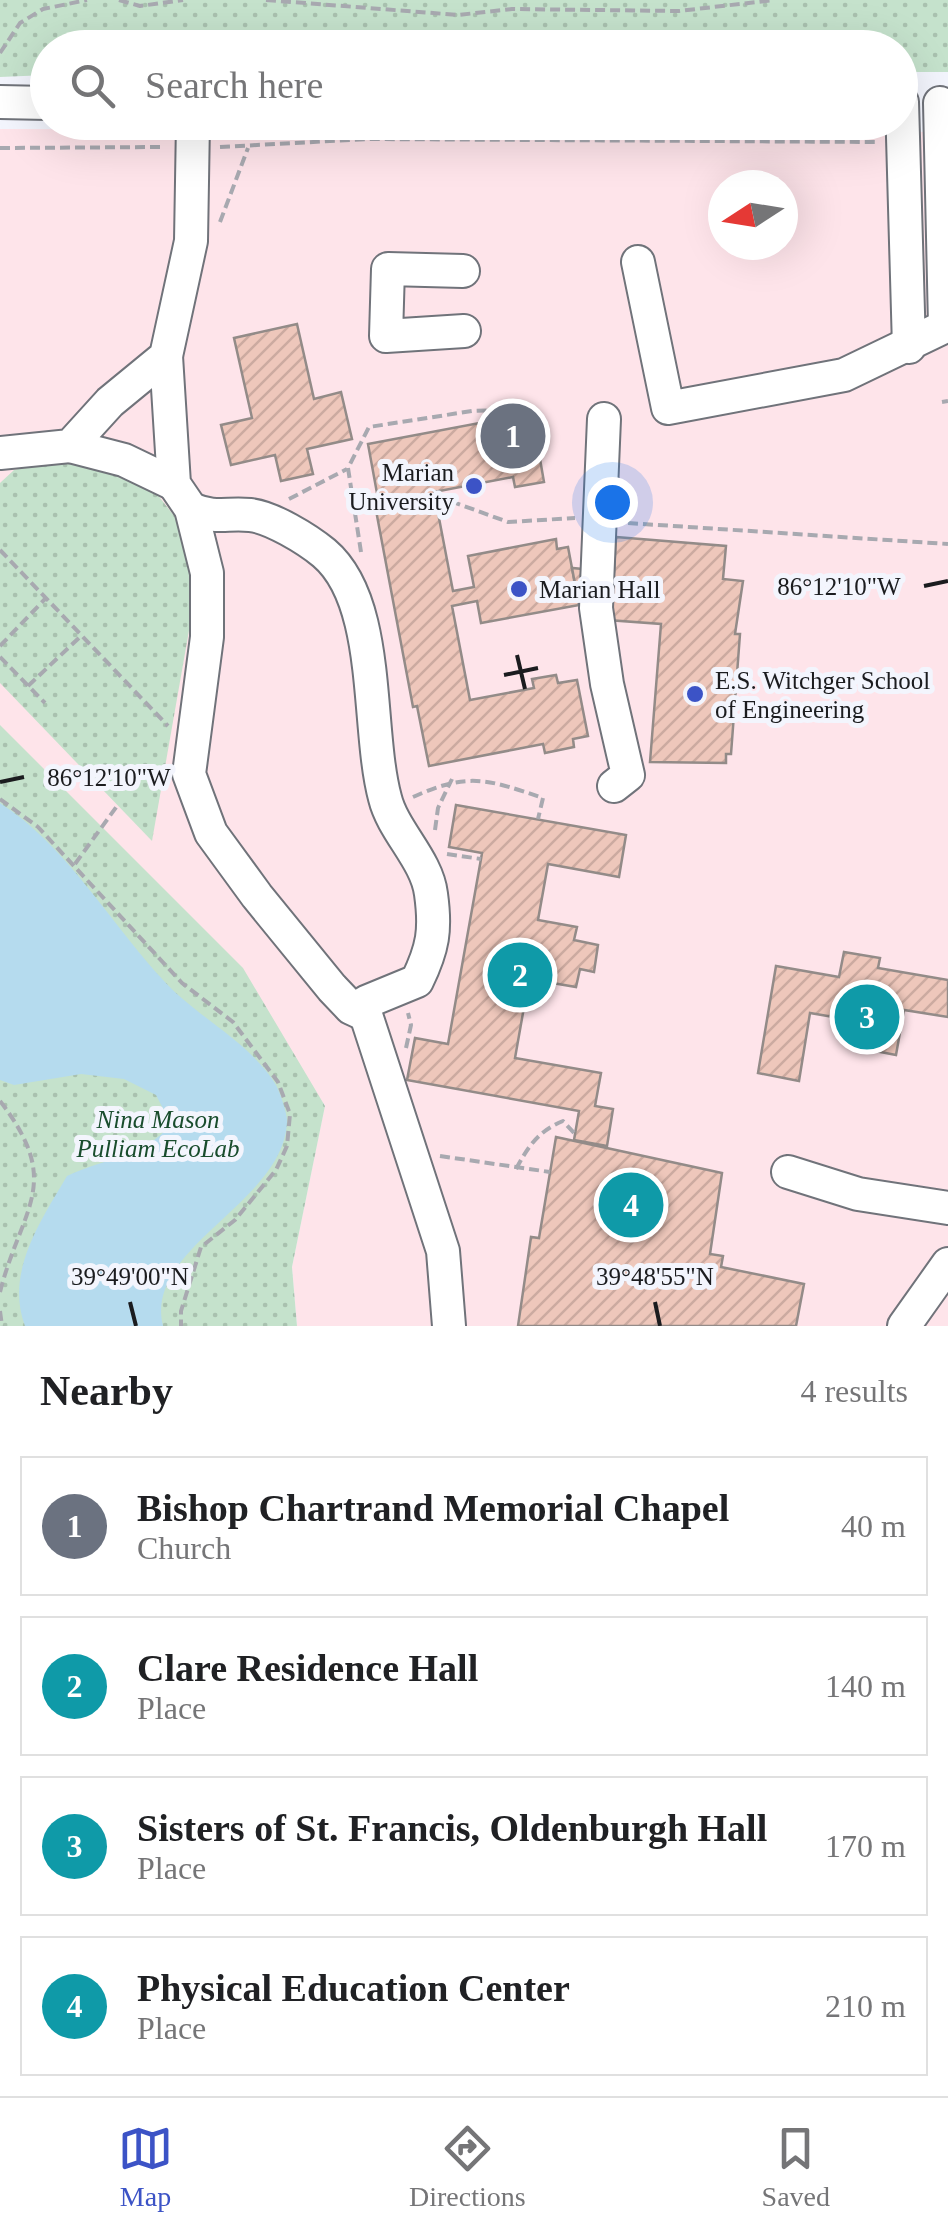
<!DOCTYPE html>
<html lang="en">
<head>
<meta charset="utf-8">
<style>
  :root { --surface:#fff; --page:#f6f6f6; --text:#202124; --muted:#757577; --line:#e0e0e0; --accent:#3c53c6 }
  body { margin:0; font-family:Georgia,serif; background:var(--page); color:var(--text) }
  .compass { position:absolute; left:708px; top:170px; width:90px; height:90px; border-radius:50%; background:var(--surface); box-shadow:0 10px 40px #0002; rotate:258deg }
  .you { position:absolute; left:612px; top:502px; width:35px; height:35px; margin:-25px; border:8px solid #fff; border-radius:50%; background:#1a73e8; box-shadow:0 0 0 15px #1a73e833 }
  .badge { display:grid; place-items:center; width:65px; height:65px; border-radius:50%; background:var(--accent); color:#fff; font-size:32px; font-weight:700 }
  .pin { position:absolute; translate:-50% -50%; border:5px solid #fff; box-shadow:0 2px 10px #0006 }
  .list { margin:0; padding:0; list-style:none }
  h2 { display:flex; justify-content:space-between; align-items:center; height:130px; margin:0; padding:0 40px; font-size:42px }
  h2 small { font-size:32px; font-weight:400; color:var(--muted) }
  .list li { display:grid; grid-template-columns:65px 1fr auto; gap:30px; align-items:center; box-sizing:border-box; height:140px; margin:0 20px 20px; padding:0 20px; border:2px solid var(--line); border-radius:0px }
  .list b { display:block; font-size:38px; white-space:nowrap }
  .list p { margin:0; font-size:32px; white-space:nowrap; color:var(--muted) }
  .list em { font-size:32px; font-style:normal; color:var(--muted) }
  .icon { flex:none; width:55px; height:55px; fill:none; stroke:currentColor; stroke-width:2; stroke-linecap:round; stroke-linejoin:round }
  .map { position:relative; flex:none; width:948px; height:1326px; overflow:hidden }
  .search { position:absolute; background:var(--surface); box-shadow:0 10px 40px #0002; left:30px; right:30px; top:30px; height:110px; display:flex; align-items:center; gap:25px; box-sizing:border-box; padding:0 35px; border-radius:55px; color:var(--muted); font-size:38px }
  .sheet { height:770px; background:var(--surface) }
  nav { display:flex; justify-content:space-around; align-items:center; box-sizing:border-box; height:140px; border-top:2px solid var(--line); background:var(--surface); font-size:28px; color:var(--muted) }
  nav a { display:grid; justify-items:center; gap:5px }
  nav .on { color:var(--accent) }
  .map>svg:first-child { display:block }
  .education { fill:#fee4ea; fill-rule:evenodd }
  .grass { fill:url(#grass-dots) }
  .water { fill:#b5dbee }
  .building { fill:url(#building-hatch); stroke:#938b88; stroke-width:2.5 }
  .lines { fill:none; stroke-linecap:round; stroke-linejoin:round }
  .minor-casing { stroke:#70737a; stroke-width:36 }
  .path { stroke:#a8a9b0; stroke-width:4; stroke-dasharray:10 5; stroke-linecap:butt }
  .minor { stroke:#fff; stroke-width:32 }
  .ticks { fill:none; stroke:#1b1c1f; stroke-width:4 }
  .poi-dot { fill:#3c53c6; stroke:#f3f5fd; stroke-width:4 }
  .labels { text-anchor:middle; stroke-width:10; stroke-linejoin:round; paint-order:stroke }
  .poi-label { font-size:25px; fill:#1b1c1f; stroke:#f3f5fd; text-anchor:start }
  .park-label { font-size:25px; font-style:italic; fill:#194d2d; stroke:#f3f5fd }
  .ticks-label { font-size:25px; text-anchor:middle; fill:#1b1c1f; stroke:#f3f5fd; stroke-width:10; stroke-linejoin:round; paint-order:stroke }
</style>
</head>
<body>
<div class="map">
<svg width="948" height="1326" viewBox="0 0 948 1326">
  <defs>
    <pattern id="grass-dots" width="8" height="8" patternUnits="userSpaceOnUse" patternTransform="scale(2.5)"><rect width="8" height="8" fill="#c5e2cc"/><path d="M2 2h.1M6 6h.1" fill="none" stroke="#a9c1af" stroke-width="1.8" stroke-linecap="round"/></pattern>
    <pattern id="building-hatch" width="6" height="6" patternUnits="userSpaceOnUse" patternTransform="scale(2.5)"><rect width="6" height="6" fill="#eec7bb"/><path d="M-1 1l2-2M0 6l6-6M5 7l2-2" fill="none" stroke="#ccaaa0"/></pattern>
  </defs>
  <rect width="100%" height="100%" fill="#f3f5fd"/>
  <path class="education" d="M0 129 948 132V1326H297L292 1267 325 1105 0 728ZM723 185H783V245H723Z"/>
  <g class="grass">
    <path d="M0 0H948V72H901L900 48H48L47 75 0 77Z"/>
    <path d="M41 463 91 465 157 494 179 522 197 585 152 841 0 683V483L14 470Z"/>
    <path d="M0 725 243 968 325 1106 292 1267 297 1326H0Z"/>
  </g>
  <path class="water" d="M0 803C67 846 110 923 164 981 198 1018 249 1041 276 1085 280 1093 287 1112 287 1121 285 1203 143 1247 163 1326H25C5 1273 40 1222 67 1176 102 1159 145 1157 171 1124L156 1095 124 1079 81 1074 14 1085 0 1080Z"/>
  <g class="building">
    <path d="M297 324 314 399 341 392 352 439 307 449 313 474 281 481 275 455 231 465 221 425 252 418 234 338Z"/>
    <path d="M532 413 544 482 515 487 513 477 434 492 453 591 474 587 468 556 556 539 557 549 568 547 579 605 481 623 477 601 452 606 470 700 534 688 532 679 556 675 558 683 577 680 588 736 573 739 574 747 545 753 543 744 429 766 417 706 413 707 375 505 379 504 368 444Z"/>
    <path d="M616 537 726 546 723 579 743 581 735 634H740L731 754H726V763L650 762 661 624 608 620 610 587 575 584 572 568 614 572Z"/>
    <path d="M456 805 626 835 619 877 548 864 538 920 577 927 574 940 598 945 594 972 580 969 576 987 529 979 515 1058 601 1073 595 1106 613 1109 607 1146 574 1140 579 1111 407 1080 415 1038 448 1044 481 859 482 853 449 847Z"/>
    <path d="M844 952 880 958 878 968 948 980V1017L904 1010 896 1055 870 1050 874 1024 810 1013 799 1081 758 1073 776 966 839 977Z"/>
    <path d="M556 1137 722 1173 710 1254 723 1256 721 1267 804 1284 796 1326H518L531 1237 539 1238Z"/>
  </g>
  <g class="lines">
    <g class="minor-casing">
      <g id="minor">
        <path d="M0 102 48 103"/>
        <path d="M902 102 909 347"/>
        <path d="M940 103 945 326"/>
        <path d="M638 262 668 408 844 375 948 325"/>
        <path d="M463 271 388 269 386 336 464 331"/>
        <path d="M166 356 174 484 191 509 207 573V637L189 774 211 833 257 896 332 988 351 1008 366 1015"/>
        <path d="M604 419 596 608 607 684 628 775 614 786"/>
        <path d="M70 446 124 460 174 484"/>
        <path d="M0 453 70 446 110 402 166 356 191 241 193 122"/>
        <path d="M191 509C216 519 225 513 250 515 271 517 307 539 324 553 382 602 366 728 385 798 393 831 427 860 431 894 436 930 433 948 417 981L366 1002V1015L443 1251 449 1326"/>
        <path d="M788 1172 858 1194 948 1208"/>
        <path d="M904 1326 948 1264"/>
      </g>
    </g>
    <g class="path">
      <path d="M119 0 140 6 183 0"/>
      <path d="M266 0 458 15 512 9 679 11 774 0"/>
      <path d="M0 53 20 23 43 9 87 0"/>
      <path d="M220 147 368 139 875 142"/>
      <path d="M0 148 165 147"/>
      <path d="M220 222 248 148"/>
      <path d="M942 402 948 401"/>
      <path d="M289 499 347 469"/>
      <path d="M436 504 450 501 508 522 575 518"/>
      <path d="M628 523 948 544"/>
      <path d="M0 550 168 726"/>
      <path d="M361 552 348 468 369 427 472 411 531 409"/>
      <path d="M0 646 45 599"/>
      <path d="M0 657 45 703"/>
      <path d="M28 686 82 635"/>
      <path d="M413 797C468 772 487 779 543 798L538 819"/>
      <path d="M0 799 38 827 182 983 233 1022 278 1082 290 1114 287 1146 276 1170 235 1220 201 1247 181 1311V1326"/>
      <path d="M435 830 438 808 452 779"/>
      <path d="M447 854 481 859"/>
      <path d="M75 864 117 806"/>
      <path d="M406 1048 411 1025 408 1013"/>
      <path d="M0 1101C64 1184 22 1206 0 1292"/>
      <path d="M440 1156 550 1172"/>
      <path d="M516 1169C528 1147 538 1131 563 1121L575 1134"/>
      <path d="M0 1311 2 1326"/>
    </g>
    <use href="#minor" class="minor"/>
  </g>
  <path class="ticks" d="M924 586 948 581M517 655 525 689M504 675 538 668M0 782 24 777M130 1302 136 1326M655 1302 660 1326"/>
  <g class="poi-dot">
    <circle cx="474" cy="486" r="10"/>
    <circle cx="519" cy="589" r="10"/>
    <circle cx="695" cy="694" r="10"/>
  </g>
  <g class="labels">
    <g class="poi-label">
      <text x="454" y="481" text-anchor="end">Marian<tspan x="454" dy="29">University</tspan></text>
      <text x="539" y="598">Marian Hall</text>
      <text x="715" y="689">E.S. Witchger School<tspan x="715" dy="29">of Engineering</tspan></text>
    </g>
    <g class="park-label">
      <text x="158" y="1128">Nina Mason<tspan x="158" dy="29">Pulliam EcoLab</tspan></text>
    </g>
  </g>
  <g class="ticks-label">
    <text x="839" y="595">86°12'10"W</text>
    <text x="109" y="786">86°12'10"W</text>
    <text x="130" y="1285">39°49'00"N</text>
    <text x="655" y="1285">39°48'55"N</text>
  </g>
</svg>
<svg class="compass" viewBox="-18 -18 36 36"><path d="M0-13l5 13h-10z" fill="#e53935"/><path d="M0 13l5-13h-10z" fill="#757577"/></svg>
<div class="you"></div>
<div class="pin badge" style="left:513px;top:436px;background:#6b7280">1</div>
<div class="pin badge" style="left:520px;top:975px;background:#0f9aa8">2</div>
<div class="pin badge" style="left:867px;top:1017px;background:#0f9aa8">3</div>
<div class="pin badge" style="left:631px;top:1205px;background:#0f9aa8">4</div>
<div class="search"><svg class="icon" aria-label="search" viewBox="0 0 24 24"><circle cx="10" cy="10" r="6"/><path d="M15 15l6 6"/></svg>Search here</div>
</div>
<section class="sheet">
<h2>Nearby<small>4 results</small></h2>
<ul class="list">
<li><span class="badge" style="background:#6b7280">1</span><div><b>Bishop Chartrand Memorial Chapel</b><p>Church</p></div><em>40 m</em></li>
<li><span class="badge" style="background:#0f9aa8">2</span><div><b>Clare Residence Hall</b><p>Place</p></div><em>140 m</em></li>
<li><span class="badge" style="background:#0f9aa8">3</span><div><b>Sisters of St. Francis, Oldenburgh Hall</b><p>Place</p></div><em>170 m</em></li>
<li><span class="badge" style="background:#0f9aa8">4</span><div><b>Physical Education Center</b><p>Place</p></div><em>210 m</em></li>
</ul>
</section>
<nav>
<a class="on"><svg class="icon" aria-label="map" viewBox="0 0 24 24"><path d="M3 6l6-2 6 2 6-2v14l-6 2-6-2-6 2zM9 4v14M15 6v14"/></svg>Map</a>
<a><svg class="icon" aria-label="directions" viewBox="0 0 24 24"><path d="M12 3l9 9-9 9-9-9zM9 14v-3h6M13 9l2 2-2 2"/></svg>Directions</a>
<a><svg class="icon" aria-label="saved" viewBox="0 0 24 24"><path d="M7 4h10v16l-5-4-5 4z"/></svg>Saved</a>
</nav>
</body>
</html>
